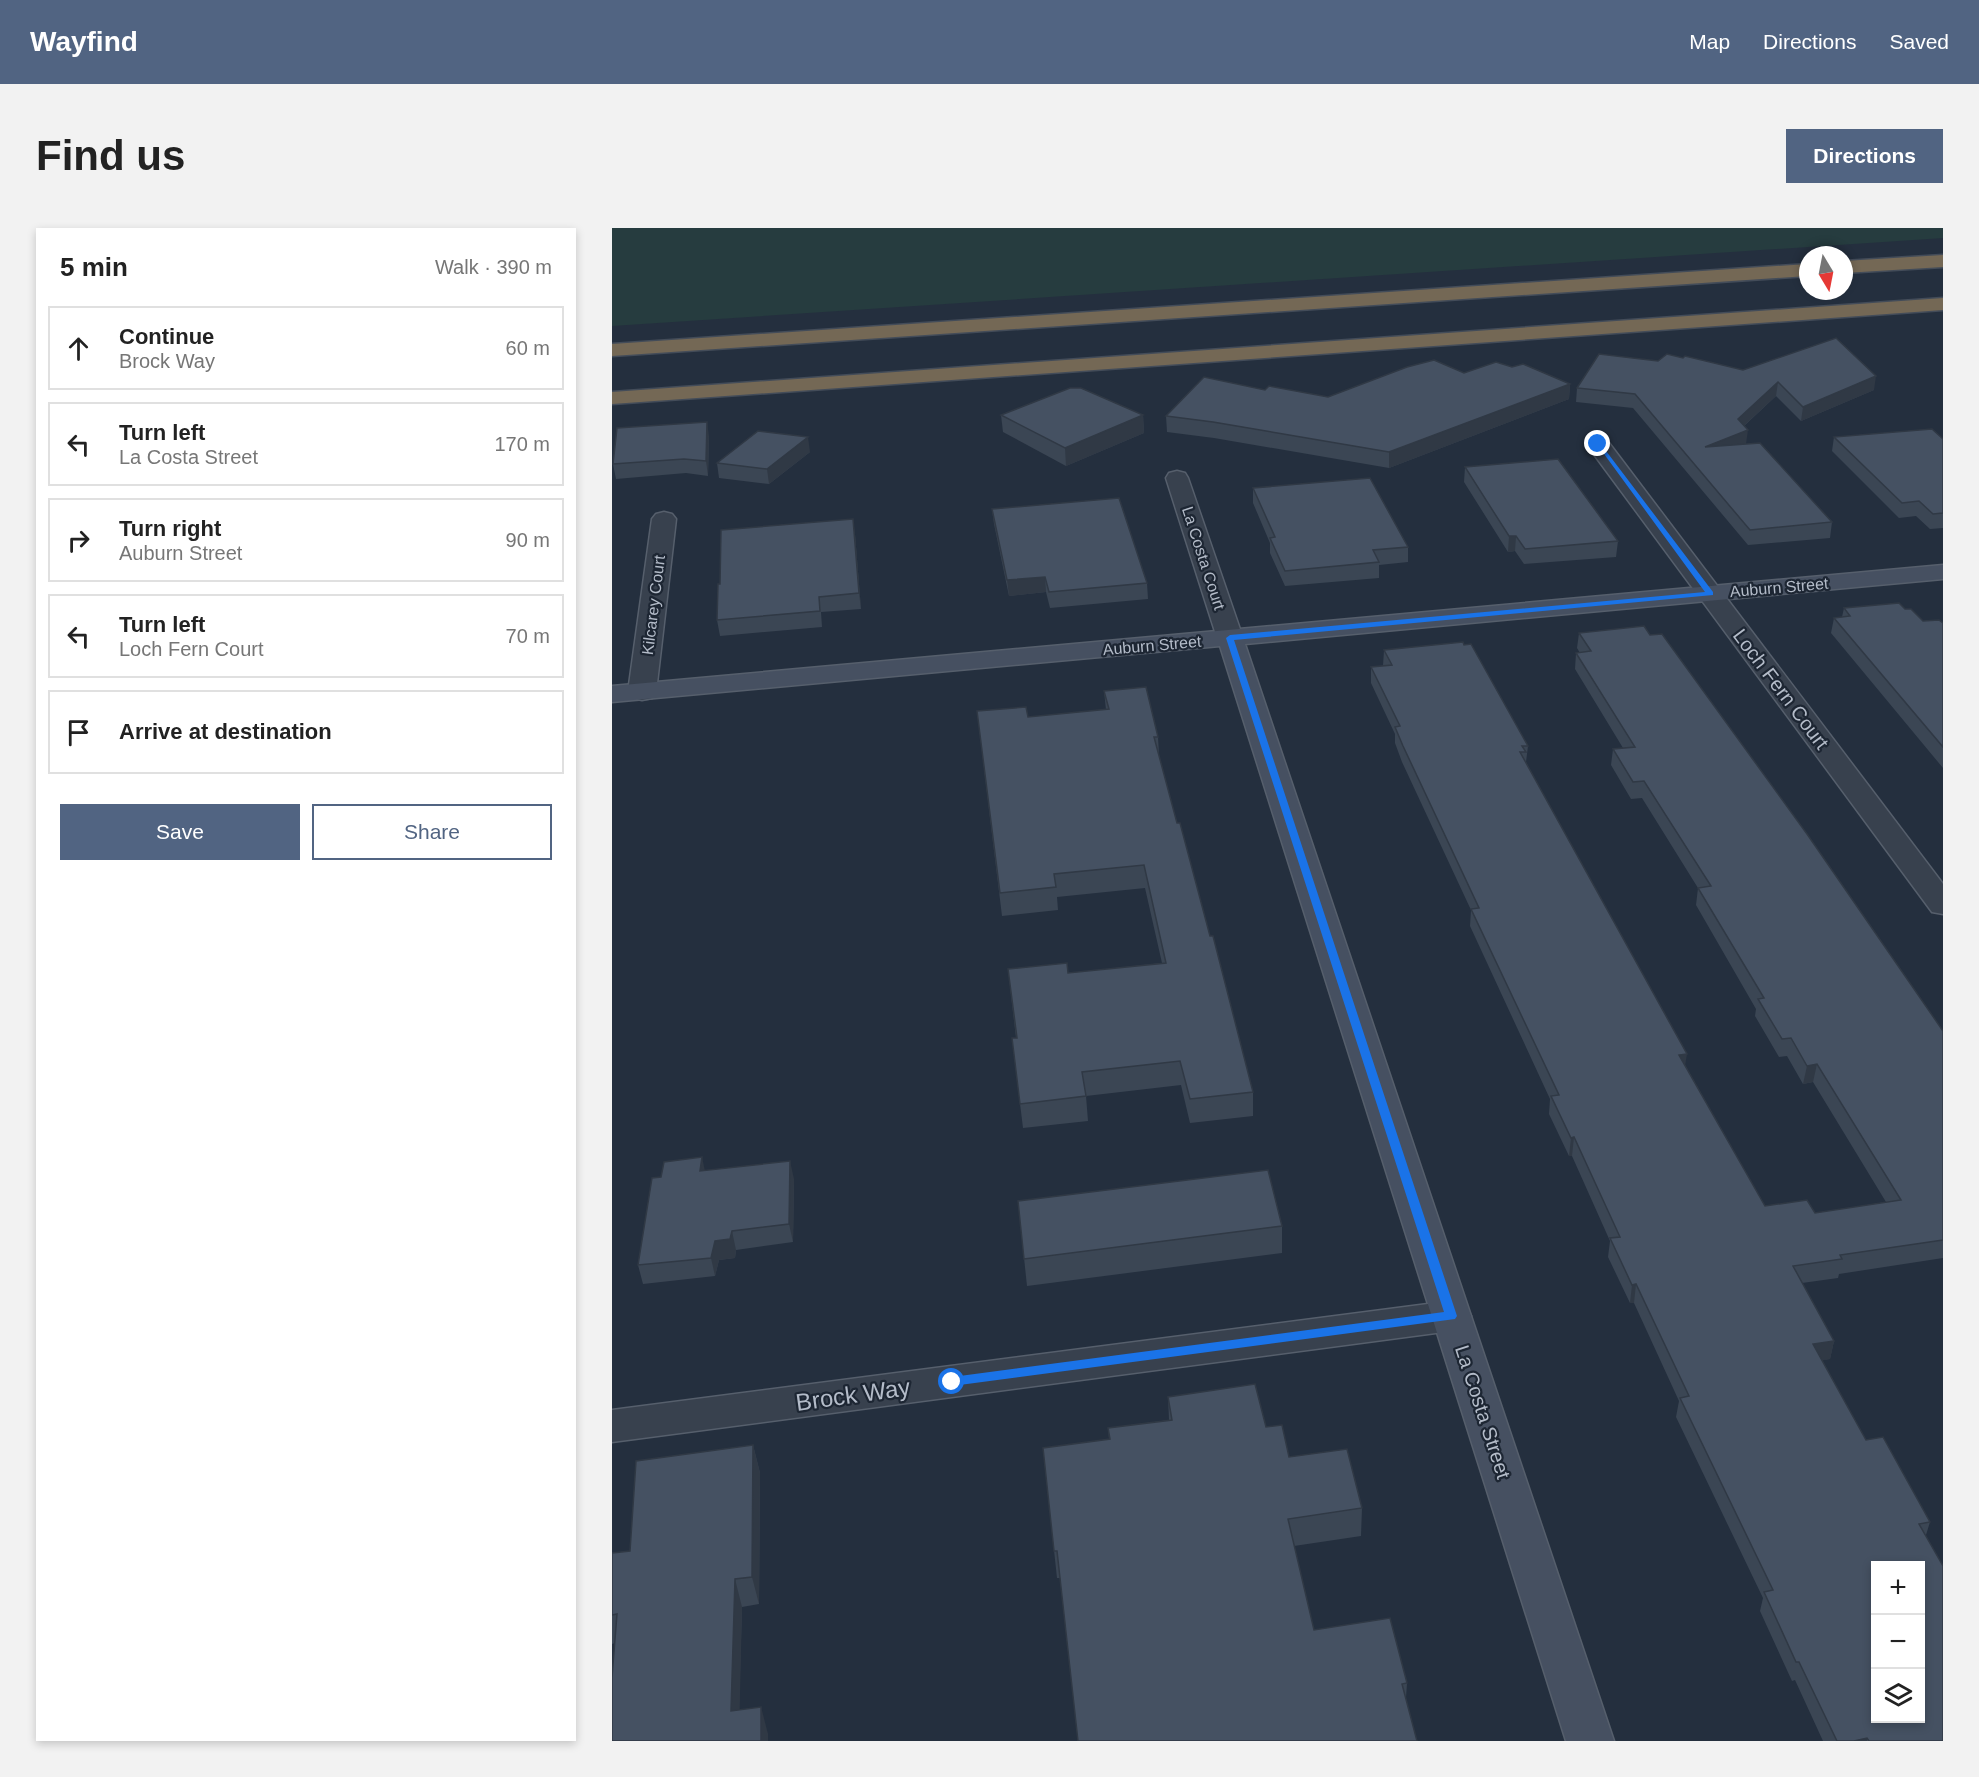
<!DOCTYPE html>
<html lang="en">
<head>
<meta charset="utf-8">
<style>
  :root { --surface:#fff; --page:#f2f2f2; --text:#222; --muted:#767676; --line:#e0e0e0; --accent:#516482 }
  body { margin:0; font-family:Helvetica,sans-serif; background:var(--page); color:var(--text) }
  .controls { position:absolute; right:18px; bottom:18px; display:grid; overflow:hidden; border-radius:0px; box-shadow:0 3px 9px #0003 }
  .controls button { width:54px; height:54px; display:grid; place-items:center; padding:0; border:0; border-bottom:2px solid var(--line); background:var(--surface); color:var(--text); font:30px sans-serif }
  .compass { position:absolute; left:1187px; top:18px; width:54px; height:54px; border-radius:50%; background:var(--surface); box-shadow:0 3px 9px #0003; rotate:170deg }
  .stop { position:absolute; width:18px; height:18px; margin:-14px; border:4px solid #1a73e8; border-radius:50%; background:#fff }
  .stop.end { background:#1a73e8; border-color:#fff; box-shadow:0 2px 6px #0008 }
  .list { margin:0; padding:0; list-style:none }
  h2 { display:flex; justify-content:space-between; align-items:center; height:78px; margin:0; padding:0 24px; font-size:26px }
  h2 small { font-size:20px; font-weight:400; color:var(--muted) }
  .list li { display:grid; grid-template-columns:39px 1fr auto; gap:18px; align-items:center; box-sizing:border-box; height:84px; margin:0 12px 12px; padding:0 12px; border:2px solid var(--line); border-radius:0px }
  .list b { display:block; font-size:22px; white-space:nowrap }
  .list p { margin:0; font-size:20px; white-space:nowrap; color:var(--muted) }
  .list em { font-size:20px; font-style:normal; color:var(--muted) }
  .actions { display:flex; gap:12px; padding:18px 24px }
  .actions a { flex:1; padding:14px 0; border:2px solid var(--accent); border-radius:0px; text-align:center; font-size:21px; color:var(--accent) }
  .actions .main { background:var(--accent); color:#fff }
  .icon { flex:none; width:33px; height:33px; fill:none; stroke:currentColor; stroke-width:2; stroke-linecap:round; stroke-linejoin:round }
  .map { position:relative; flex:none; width:1331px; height:1513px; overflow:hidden; border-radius:0px }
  header { display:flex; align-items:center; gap:36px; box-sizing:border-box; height:84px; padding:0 30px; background:var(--accent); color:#fff }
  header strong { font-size:28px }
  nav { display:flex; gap:33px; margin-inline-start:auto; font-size:21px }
  .intro { display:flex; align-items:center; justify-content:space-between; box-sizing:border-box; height:144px; padding:0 36px }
  h1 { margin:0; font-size:42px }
  .button { padding:15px 27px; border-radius:0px; background:var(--accent); color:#fff; font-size:21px; font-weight:700 }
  main { display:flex; gap:36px; padding:0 36px }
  aside { flex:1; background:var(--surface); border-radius:0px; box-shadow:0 3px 9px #0003 }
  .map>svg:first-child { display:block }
  .green { fill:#263c3f }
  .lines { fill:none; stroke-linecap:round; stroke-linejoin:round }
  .street-casing { stroke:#565f6c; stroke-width:3 }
  .secondary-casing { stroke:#565f6c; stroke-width:3 }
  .highway-casing { stroke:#434c59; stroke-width:3 }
  .street { fill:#38414e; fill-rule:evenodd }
  .secondary { fill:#465061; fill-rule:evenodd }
  .highway { fill:#746855; fill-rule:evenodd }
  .wall { fill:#3b4654 }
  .shaded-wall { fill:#303945 }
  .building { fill:#455162; stroke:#303945; stroke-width:1.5; fill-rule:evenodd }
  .route { fill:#1a73e8 }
  .labels { text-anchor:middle; stroke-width:4.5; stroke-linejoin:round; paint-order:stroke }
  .far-street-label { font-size:16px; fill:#b4bcc9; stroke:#1d2633 }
  .street-label { font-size:20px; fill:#b4bcc9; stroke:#1d2633 }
  .near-street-label { font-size:24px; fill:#b4bcc9; stroke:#1d2633 }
</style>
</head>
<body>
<header>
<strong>Wayfind</strong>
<nav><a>Map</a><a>Directions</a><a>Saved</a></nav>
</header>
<div class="intro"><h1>Find us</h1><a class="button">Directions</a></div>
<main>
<aside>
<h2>5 min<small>Walk · 390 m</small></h2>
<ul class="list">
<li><svg class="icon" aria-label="ahead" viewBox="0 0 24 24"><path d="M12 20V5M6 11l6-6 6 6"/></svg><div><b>Continue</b><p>Brock Way</p></div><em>60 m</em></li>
<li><svg class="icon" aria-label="left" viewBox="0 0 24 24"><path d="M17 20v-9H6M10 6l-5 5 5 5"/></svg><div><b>Turn left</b><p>La Costa Street</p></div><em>170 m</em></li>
<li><svg class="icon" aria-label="right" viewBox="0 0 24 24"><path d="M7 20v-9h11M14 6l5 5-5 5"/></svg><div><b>Turn right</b><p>Auburn Street</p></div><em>90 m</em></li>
<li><svg class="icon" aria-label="left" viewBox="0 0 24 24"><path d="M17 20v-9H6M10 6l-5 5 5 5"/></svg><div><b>Turn left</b><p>Loch Fern Court</p></div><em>70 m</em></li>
<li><svg class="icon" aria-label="arrive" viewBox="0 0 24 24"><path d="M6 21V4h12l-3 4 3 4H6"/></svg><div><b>Arrive at destination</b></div></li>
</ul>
<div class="actions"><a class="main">Save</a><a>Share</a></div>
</aside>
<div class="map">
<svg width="1331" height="1513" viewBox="0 0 1331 1513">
  <rect width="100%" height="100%" fill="#242f3e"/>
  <path class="green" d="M0 0H1331V10L0 98Z"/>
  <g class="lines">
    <g class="street-casing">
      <g id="street">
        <path d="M986 209 994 211 1331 656V686L1320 684 978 221 975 216 978 211Z"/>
        <path d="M565 243 573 245 576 250 631 410 627 416 618 418 609 416 605 410 554 250 557 245Z"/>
        <path d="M52 284 60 286 64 291 44 464 40 470 30 472 20 470 16 464 40 291 44 286Z"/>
        <path d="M839 1073 853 1078 859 1088 853 1098 839 1103 0 1214V1182Z"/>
      </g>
    </g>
    <g class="secondary-casing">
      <path id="secondary" d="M1331 337V351L633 416 1002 1513H954L608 418 0 474V458Z"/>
    </g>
    <g class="highway-casing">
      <g id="highway">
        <path d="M1331 27V39L1232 45V33Z"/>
        <path d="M1196 36V48L0 128V116Z"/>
        <path d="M1331 70V82L0 176V164Z"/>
      </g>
    </g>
    <use href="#street" class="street"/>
    <use href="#secondary" class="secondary"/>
    <use href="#highway" class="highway"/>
  </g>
  <g class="wall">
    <path d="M1071 130 1131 142 1262 162 1189 193 1164 168 1132 198 1134 216 1220 294 1218 310 1136 317 1021 180 964 174 965 160 1046 133Z"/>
    <path d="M900 139 958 156 957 171 777 240 602 210 555 204 554 188 716 169 852 145Z"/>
    <path d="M389 187H531L532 205 454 238 391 204Z"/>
    <path d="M97 208 96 248 74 245 4 251 1 236Z"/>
    <path d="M1222 209 1331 211V300L1318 301 1304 288 1287 290 1220 223Z"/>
    <path d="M198 224 157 256 107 250 105 235Z"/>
    <path d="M853 239 1006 313 1004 329 912 336 903 323 896 324 852 254Z"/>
    <path d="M641 260 796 319V334L767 337V350L673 358 658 325V315L641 275Z"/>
    <path d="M380 281 535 355 536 371 438 380 434 364 397 368 382 296Z"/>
    <path d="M243 306 249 381 209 384 210 399 108 408 105 392 108 356Z"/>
    <path d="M1232 380 1293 381 1311 393 1331 395V540L1219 405 1222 390 1230 389Z"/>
    <path d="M967 405 1331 803V1030L1227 1046 1226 1050 1190 1055 1222 1113 1218 1131 1210 1132 1254 1212 1318 1294 1314 1307 1331 1513H1211L1183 1452 1180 1453 1148 1383 1151 1370 1064 1189 1067 1173 1022 1075H1018L996 1029 998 1013 960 928H957L937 886 938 871 858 698 859 682 790 534 783 515V506L759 455V439L771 438 772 422 916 518 914 534 1073 837 1153 978 1203 985 1274 974 1201 854 1191 856 1175 828 1167 829 1143 788 1144 781 1084 677 1086 660 1030 570 1019 571 999 537 1001 521 1011 520 963 441 964 425H968L965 420Z"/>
    <path d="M492 463 546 509 547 527 565 595 598 708 641 864V888L578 895 569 857 474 868 476 893 411 900 400 810H404L396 741 456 745 550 735 533 660 445 669 446 682 390 688 365 483 416 489 494 482Z"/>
    <path d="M93 943 182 951 181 1014 124 1022 123 1030 107 1032 103 1048 31 1056 26 1037Z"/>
    <path d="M406 973 670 998V1025L415 1058Z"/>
    <path d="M556 1169 654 1199 677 1229 750 1280 749 1308 682 1318 702 1402 795 1455 794 1470 448 1350H445L431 1220 497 1211 496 1200 557 1192Z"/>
    <path d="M141 1217 148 1245 147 1376 130 1379 127 1482 156 1506V1513H0L3 1415 0 1416V1325L18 1323Z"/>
  </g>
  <g class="shaded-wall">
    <path d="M1264 148 1262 162 1189 193 1191 179Z"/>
    <path d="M1166 154 1164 168 1124 205 1126 191Z"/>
    <path d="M958 156 957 171 777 240V224Z"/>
    <path d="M531 187 532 205 454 238 453 220Z"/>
    <path d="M95 194 97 208 96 248 94 233Z"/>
    <path d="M1136 202 1134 216 1093 219Z"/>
    <path d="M196 209 198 224 157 256 155 241Z"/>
    <path d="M241 291 243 306 249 381 247 365Z"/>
    <path d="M897 308H904L903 323 896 324Z"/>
    <path d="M433 349 434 364 397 368 395 352Z"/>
    <path d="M1075 826 1072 844 1067 827Z"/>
    <path d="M1205 836 1201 854 1191 856 1195 838Z"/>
    <path d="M962 909 960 928H957L959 910Z"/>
    <path d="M90 929 94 948 88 943Z"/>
    <path d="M178 933 182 951 181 1014 177 996Z"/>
    <path d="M120 1003 124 1022 123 1030 107 1032 103 1048 99 1030 103 1013Z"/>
    <path d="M1024 1056 1022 1075H1018L1020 1057Z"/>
    <path d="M1222 1113 1218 1131 1197 1135 1201 1116Z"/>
    <path d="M141 1217 148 1245 147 1376 140 1349Z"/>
    <path d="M123 1351 130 1379 127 1510 119 1483Z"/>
    <path d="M149 1479 156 1506V1513H149Z"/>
    <path d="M1255 1510V1513H1242Z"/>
  </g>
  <g class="building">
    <path d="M1224 110 1264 148 1191 179 1166 154 1126 191 1136 202 1093 219 1148 215 1220 294 1138 302 1023 166 965 160 987 126 1046 133 1055 126 1071 130 1073 128 1131 142Z"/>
    <path d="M822 132 852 145 884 134 900 139 911 136 958 156 777 224 601 194 554 188 592 149 653 162 657 158 716 169 795 139Z"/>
    <path d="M458 160H469L531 187 453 220 389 187Z"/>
    <path d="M95 194 94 233 72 231 1 236 5 200Z"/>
    <path d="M1320 201 1331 211V285L1321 286 1307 273 1290 275 1222 209Z"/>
    <path d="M146 203 196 209 155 241 105 235Z"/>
    <path d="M946 231 1006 313 913 321 904 308H897L853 239Z"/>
    <path d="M758 250 796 319 761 322 767 334 673 343 658 310 663 309 641 260Z"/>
    <path d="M507 270 535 355 437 364 433 349 395 352 380 281Z"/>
    <path d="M241 291 247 365 207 369 208 383 105 392 106 356H108L109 302Z"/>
    <path d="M1287 375 1293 381H1299L1311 393 1327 392 1331 395V519L1222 390 1238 388 1232 380Z"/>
    <path d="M1032 398 1038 407 1050 406 1195 606 1331 803V1012L1228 1027 1230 1031 1181 1038 1222 1113 1201 1116 1254 1212 1271 1209 1318 1294 1307 1296 1331 1338V1513H1257L1255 1510 1242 1513H1225L1187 1434H1184L1152 1364 1161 1362 1068 1170 1077 1168 1024 1056 1020 1057 998 1010 1008 1009 962 909 959 910 939 868 947 867 859 681 867 680 791 518 783 499 788 498 759 439 780 437 772 422 851 414 852 417 859 416 916 518H910L914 524H908L1075 826 1067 827 1153 978 1195 972 1203 985 1289 972 1205 836 1195 838 1179 810 1170 811 1146 771 1152 770 1086 660 1099 658 1032 553 1021 554 1001 521 1023 519 964 425 979 423 967 405ZM1263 1338H1308V1491H1263Z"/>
    <path d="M534 459 546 509H542L565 595H568L598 708H601L641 864 578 871 568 833 470 844 474 868 408 876 400 810H405L396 741 455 735 456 745 554 735 532 637 442 646 444 659 388 665 365 483 414 479 416 489 497 481 492 463Z"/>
    <path d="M90 929 88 943 178 933 177 996 120 1003 118 1011 103 1013 99 1030 26 1037 40 950 49 949 52 934Z"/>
    <path d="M656 942 670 998 412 1031 406 973Z"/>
    <path d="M643 1156 654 1199 670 1197 677 1229 735 1221 750 1280 676 1291 702 1402 778 1390 795 1455 790 1456 805 1513H466L445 1323H442L431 1220 498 1211 496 1200 560 1192 556 1169Z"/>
    <path d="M141 1217 140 1349 123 1351 119 1483 149 1479V1513H0V1449L5 1386 0 1387V1325L18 1323 24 1233Z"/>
  </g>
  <path class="route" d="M984 215H988L1101 364V367L622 412 845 1088 843 1091 340 1158 336 1157V1150L340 1149 832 1084 614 410 618 407 1093 364Z"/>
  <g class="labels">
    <g class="far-street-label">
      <text transform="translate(592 330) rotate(72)" y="6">La Costa Court</text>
      <text transform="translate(1167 359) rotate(-5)" y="6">Auburn Street</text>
      <text transform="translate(41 377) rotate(-83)" y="6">Kilcarey Court</text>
      <text transform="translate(540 417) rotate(-5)" y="6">Auburn Street</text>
    </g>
    <g class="street-label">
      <text transform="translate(1169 461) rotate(53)" y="7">Loch Fern Court</text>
      <text transform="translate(871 1184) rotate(72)" y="7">La Costa Street</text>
    </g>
    <g class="near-street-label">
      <text transform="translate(241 1167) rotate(-8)" y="8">Brock Way</text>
    </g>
  </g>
</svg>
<div class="controls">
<button>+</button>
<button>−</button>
<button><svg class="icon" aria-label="layers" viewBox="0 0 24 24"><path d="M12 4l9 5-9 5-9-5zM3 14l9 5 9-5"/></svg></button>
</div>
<svg class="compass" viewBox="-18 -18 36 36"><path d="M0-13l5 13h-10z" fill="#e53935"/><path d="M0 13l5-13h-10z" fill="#767676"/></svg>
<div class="stop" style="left:340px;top:1154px"></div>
<div class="stop end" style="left:986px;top:216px"></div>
</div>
</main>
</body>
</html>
